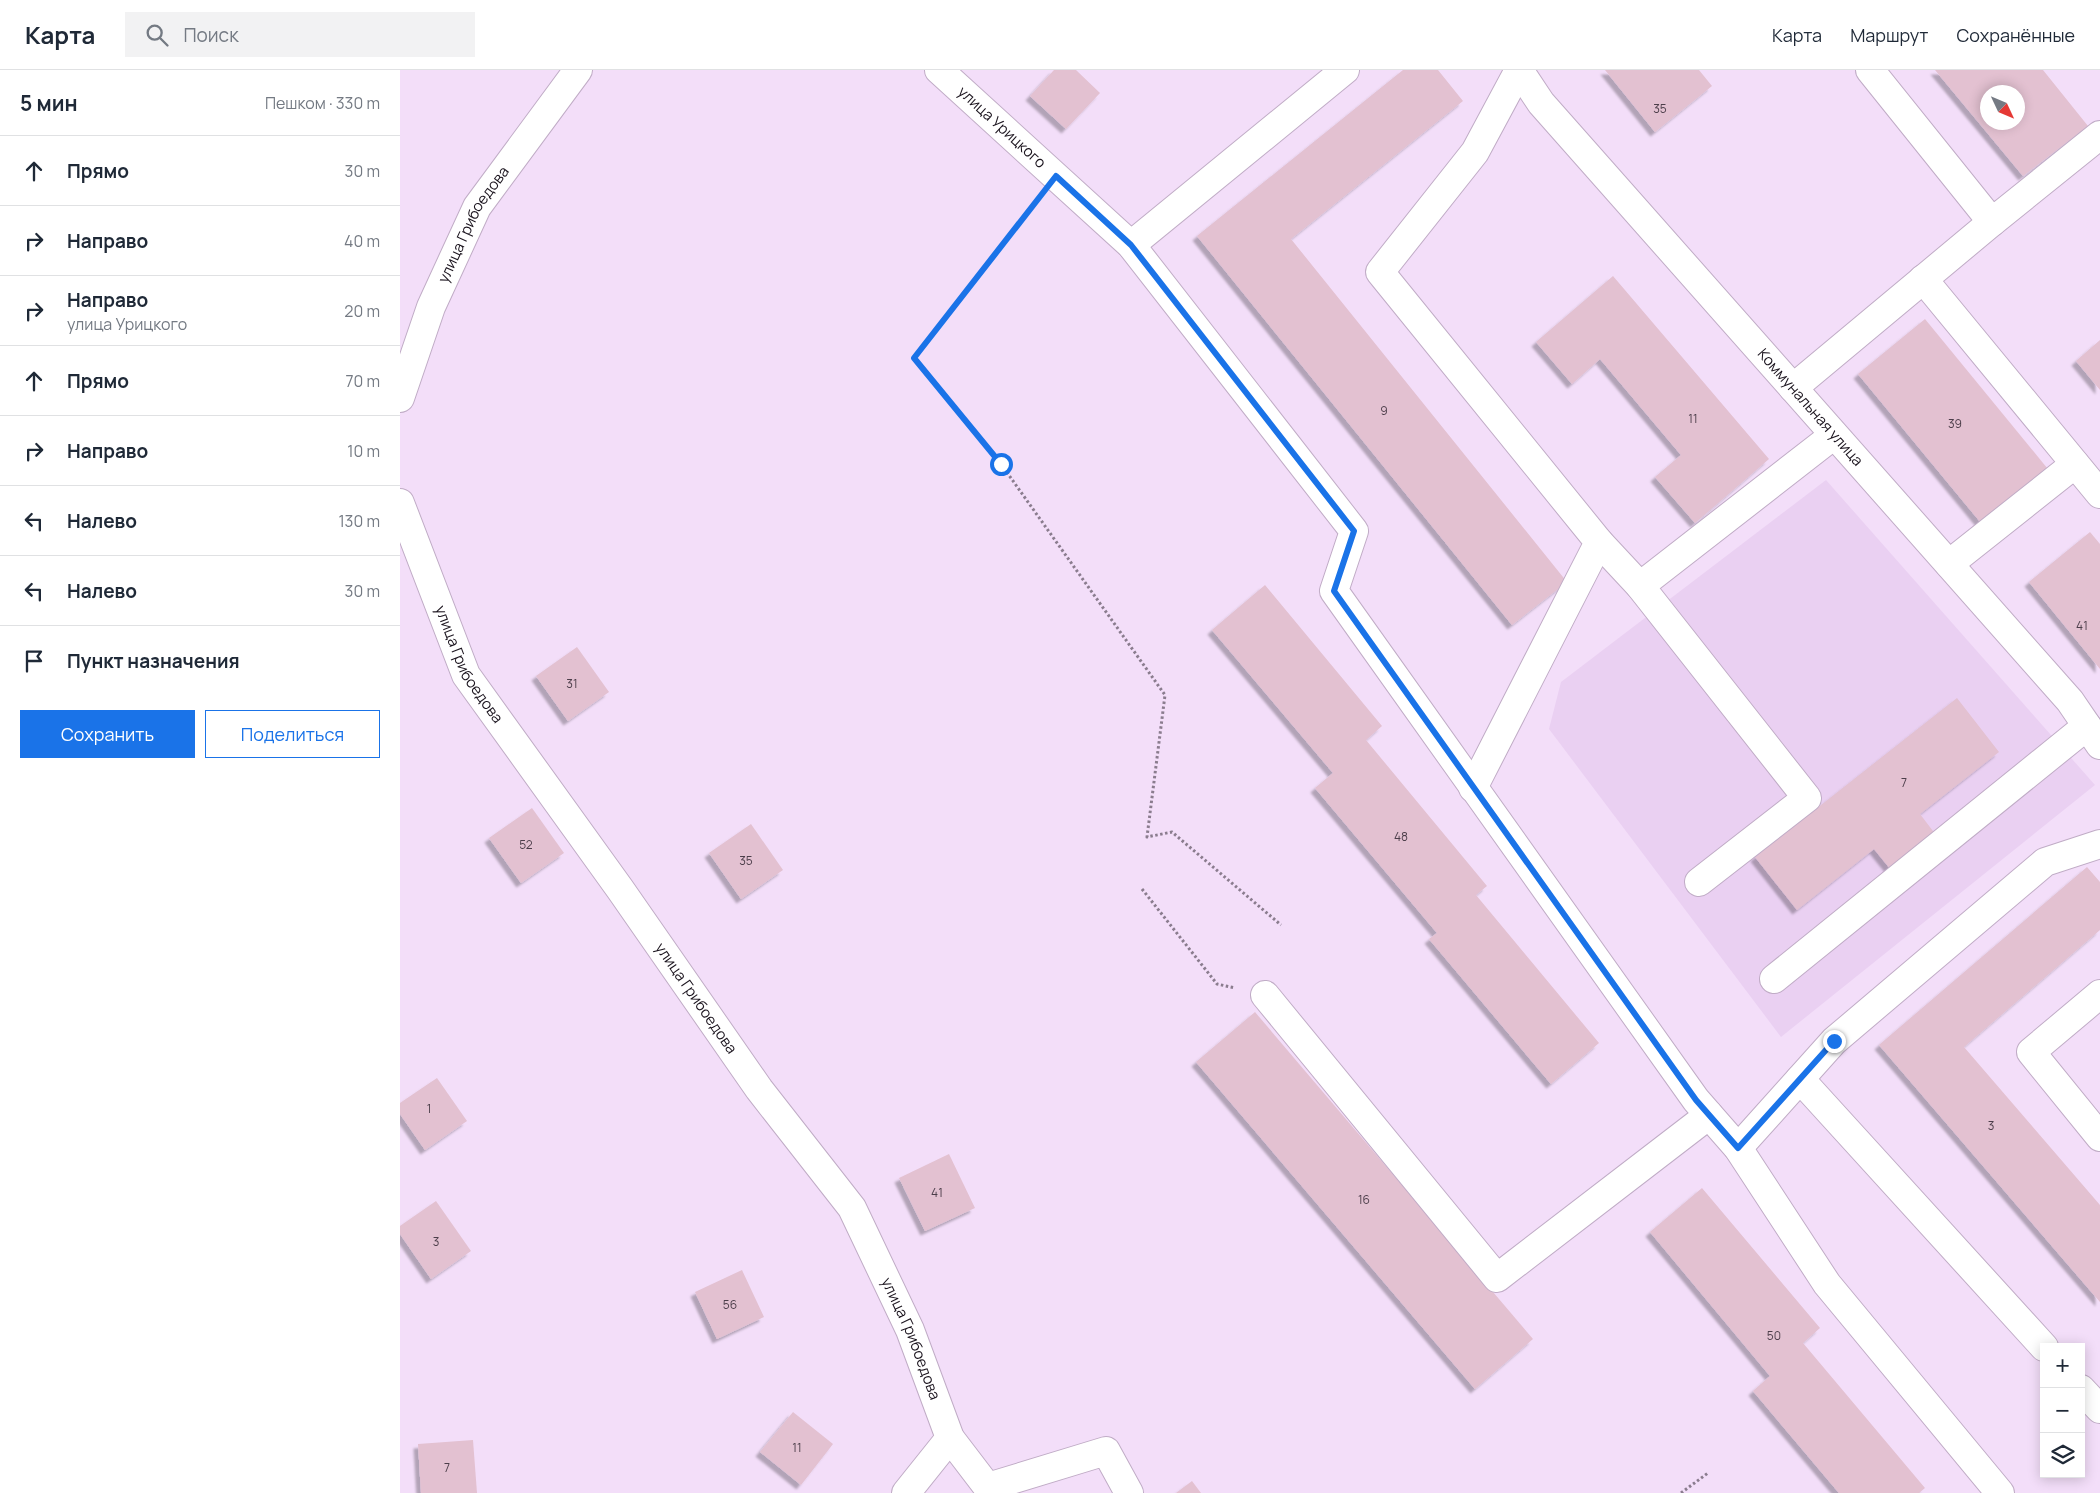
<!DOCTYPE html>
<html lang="ru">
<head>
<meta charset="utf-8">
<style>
  :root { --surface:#fff; --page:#f2f2f3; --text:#1f2937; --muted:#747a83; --line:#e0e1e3; --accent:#1a73e8 }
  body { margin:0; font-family:Manrope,sans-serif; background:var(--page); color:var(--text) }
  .controls { position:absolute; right:15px; bottom:15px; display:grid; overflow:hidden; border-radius:0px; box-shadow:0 2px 12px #0003 }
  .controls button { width:45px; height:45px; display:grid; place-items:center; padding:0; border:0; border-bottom:1px solid var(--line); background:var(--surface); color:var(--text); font:25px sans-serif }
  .compass { position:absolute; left:1580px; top:15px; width:45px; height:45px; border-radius:50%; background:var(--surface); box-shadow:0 2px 12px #0003; rotate:134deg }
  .stop { position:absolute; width:15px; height:15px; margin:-11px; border:4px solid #1a73e8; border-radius:50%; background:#fff }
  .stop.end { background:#1a73e8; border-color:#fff; box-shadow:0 1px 5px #0008 }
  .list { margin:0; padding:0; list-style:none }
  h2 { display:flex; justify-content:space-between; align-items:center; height:65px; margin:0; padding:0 20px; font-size:21px }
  h2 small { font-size:16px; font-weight:400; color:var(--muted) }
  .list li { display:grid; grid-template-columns:32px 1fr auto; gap:15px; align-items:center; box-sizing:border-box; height:70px; padding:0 20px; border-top:1px solid var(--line) }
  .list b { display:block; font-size:19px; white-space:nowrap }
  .list p { margin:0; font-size:16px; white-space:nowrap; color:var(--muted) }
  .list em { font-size:16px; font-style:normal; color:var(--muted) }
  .actions { display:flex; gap:10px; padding:15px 20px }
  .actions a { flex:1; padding:11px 0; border:1px solid var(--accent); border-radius:0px; text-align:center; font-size:18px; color:var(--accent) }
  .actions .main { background:var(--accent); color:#fff }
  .icon { flex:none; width:28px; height:28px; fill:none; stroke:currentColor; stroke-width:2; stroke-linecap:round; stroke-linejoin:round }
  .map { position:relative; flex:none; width:1700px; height:1423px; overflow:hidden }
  header { display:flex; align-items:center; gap:30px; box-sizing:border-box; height:70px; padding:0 25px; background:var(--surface); border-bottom:1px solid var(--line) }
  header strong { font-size:24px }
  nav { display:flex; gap:28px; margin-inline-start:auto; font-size:18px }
  .search { width:350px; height:45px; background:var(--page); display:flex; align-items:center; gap:12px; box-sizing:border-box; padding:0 18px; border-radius:0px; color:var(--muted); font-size:19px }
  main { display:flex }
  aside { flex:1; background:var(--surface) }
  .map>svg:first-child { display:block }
  .built { fill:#ead0f2 }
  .building { fill:#e3c1d1; fill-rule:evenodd; filter:url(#shadow) }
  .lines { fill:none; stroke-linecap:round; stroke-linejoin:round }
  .minor-casing { stroke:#c0acc6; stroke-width:30 }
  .path { stroke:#8a7c8e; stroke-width:3; stroke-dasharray:2.5 2.5; stroke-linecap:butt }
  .minor { stroke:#fff; stroke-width:28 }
  .route { stroke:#1a73e8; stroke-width:6 }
  .labels { text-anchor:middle; stroke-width:4; stroke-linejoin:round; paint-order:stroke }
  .number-label { font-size:12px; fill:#4c3e4a }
  .street-label { font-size:15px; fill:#1a131d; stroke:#f3def9 }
</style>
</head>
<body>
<header>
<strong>Карта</strong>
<div class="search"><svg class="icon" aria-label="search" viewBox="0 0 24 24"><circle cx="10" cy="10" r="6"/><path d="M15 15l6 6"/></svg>Поиск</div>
<nav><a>Карта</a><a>Маршрут</a><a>Сохранённые</a></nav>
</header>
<main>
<aside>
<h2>5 мин<small>Пешком · 330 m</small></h2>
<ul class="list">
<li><svg class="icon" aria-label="ahead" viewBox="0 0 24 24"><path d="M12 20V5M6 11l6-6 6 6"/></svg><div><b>Прямо</b></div><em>30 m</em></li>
<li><svg class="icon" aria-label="right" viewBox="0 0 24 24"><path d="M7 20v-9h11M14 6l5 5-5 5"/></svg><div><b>Направо</b></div><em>40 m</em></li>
<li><svg class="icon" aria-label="right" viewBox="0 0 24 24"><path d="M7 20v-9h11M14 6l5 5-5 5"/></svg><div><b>Направо</b><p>улица Урицкого</p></div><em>20 m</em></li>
<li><svg class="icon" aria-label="ahead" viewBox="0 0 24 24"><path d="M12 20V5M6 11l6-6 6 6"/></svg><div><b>Прямо</b></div><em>70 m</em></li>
<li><svg class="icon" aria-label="right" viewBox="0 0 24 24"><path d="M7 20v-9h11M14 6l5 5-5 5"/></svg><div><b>Направо</b></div><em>10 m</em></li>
<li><svg class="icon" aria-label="left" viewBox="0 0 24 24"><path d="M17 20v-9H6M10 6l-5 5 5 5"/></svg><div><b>Налево</b></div><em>130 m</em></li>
<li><svg class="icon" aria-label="left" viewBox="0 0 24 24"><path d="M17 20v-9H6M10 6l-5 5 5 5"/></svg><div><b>Налево</b></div><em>30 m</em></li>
<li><svg class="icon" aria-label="arrive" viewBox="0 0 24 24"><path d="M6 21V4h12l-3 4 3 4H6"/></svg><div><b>Пункт назначения</b></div></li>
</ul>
<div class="actions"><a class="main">Сохранить</a><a>Поделиться</a></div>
</aside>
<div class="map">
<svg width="1700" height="1423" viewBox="0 0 1700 1423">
  <defs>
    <filter id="shadow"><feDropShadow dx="-4.5" dy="4.5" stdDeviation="1" flood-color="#0004"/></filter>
  </defs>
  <rect width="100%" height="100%" fill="#f3def9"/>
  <path class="built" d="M1426 410 1695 715 1381 967 1149 659 1161 612Z"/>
  <g class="building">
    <path d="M654 0H676L700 23 666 59 630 26Z"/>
    <path d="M1003 0H1038L1063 31 891 169 1167 512 1112 555 797 166Z"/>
    <path d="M1205 0H1299L1312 16 1255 62Z"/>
    <path d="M1535 0H1643L1688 56 1623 106ZM1588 22H1618V52H1588Z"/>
    <path d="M1213 206 1369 389 1295 453 1255 407 1281 385 1200 289 1172 314 1136 272Z"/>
    <path d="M1525 249 1652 404 1586 459 1458 304Z"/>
    <path d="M1700 270V320L1676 291Z"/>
    <path d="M1690 462 1700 474V599L1629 512Z"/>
    <path d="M865 515 982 656 966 670 1087 816 1076 825 1199 973 1151 1014 1029 869 1037 863 915 718 933 703 812 560Z"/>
    <path d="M177 577 209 622 168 651 136 606Z"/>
    <path d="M1557 628 1599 682 1520 744 1536 765 1491 800 1474 779 1397 840 1355 787Z"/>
    <path d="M132 738 164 783 121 813 89 768Z"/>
    <path d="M351 754 383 800 341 829 309 783Z"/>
    <path d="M1687 797 1700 812V860L1564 977 1700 1135V1232L1479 975Z"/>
    <path d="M855 942 1133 1269 1075 1319 796 992Z"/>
    <path d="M37 1008 67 1051 25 1080 0 1044V1033Z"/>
    <path d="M549 1084 575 1138 525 1161 499 1108Z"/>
    <path d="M1302 1118 1420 1258 1403 1273 1525 1418 1519 1423H1439L1353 1321 1370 1306 1250 1162Z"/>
    <path d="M36 1131 71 1181 31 1209 0 1164V1156Z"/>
    <path d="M342 1200 364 1247 317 1269 295 1222Z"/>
    <path d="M393 1342 433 1374 401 1415 360 1382Z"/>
    <path d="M73 1370 77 1423H21L18 1374Z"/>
    <path d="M792 1411 801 1423H776Z"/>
  </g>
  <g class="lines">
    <g class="minor-casing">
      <g id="minor">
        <path id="s1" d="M539 0 731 175 954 461 934 521 1296 1030 1338 1078 1427 1214 1600 1423"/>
        <path id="s2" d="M1119 0 1141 33 1670 631 1700 675"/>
        <path d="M1470 0 1592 152 1700 65"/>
        <path d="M731 175 945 0"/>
        <path d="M1523 209 1700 424"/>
        <path d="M1393 318 1592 152"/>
        <path id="s3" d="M0 328 31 237 77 137 178 0"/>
        <path id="s4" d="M0 433 66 605 220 819 359 1019 452 1138 510 1260 550 1368 592 1423"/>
        <path d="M1199 472 1240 516 1434 365"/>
        <path d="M1549 494 1675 394"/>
        <path d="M1240 516 1407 728 1299 812"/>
        <path d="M1073 718 1199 472 980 202 1075 82 1119 0"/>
        <path d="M1374 909 1687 656"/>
        <path d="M1700 924 1631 982 1700 1067"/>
        <path d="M865 925 1097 1208 1309 1045"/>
        <path d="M1400 1009 1644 1277"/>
        <path d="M1338 1078 1434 971 1645 792 1700 774"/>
        <path d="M1681 1319 1700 1339"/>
        <path d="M588 1417 706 1381 729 1423"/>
        <path d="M506 1423 550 1368"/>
      </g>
    </g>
    <g class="path">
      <path d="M636 132 514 288 601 394 765 625 747 767 772 762 881 855"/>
      <path d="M742 819 817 914 835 918"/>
      <path d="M1281 1423 1308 1403"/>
    </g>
    <use href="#minor" class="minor"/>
  </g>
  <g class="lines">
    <path class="route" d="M601 394 514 288 656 106 731 175 954 461 934 521 1296 1030 1338 1078 1434 971"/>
  </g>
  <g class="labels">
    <g class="number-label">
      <text x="1260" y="43">35</text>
      <text x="984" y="345">9</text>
      <text x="1293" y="353">11</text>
      <text x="1555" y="358">39</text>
      <text x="1682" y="560">41</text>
      <text x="172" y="618">31</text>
      <text x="1504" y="717">7</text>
      <text x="1001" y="771">48</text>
      <text x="126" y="779">52</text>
      <text x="346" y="795">35</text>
      <text x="29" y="1043">1</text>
      <text x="1591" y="1060">3</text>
      <text x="537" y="1127">41</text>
      <text x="964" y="1134">16</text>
      <text x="36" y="1176">3</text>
      <text x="330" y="1239">56</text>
      <text x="1374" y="1270">50</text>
      <text x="397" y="1382">11</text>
      <text x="47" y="1402">7</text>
    </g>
    <g class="street-label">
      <text dy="5" stroke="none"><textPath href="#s1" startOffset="85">улица Урицкого</textPath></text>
      <text dy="5" stroke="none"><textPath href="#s3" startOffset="189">улица Грибоедова</textPath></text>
      <text dy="5" stroke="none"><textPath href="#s2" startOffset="446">Коммунальная улица</textPath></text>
      <text dy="5" stroke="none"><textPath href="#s4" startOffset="176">улица Грибоедова</textPath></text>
      <text dy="5" stroke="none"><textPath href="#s4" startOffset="581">улица Грибоедова</textPath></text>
      <text dy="5" stroke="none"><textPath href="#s4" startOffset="986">улица Грибоедова</textPath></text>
    </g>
  </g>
</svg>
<div class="controls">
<button>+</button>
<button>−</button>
<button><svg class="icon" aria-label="layers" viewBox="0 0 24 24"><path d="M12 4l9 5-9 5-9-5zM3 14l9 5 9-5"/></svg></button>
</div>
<svg class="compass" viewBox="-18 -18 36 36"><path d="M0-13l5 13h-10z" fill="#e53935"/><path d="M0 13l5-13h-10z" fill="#747a83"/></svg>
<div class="stop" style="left:601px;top:394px"></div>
<div class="stop end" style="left:1434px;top:971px"></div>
</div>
</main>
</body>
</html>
